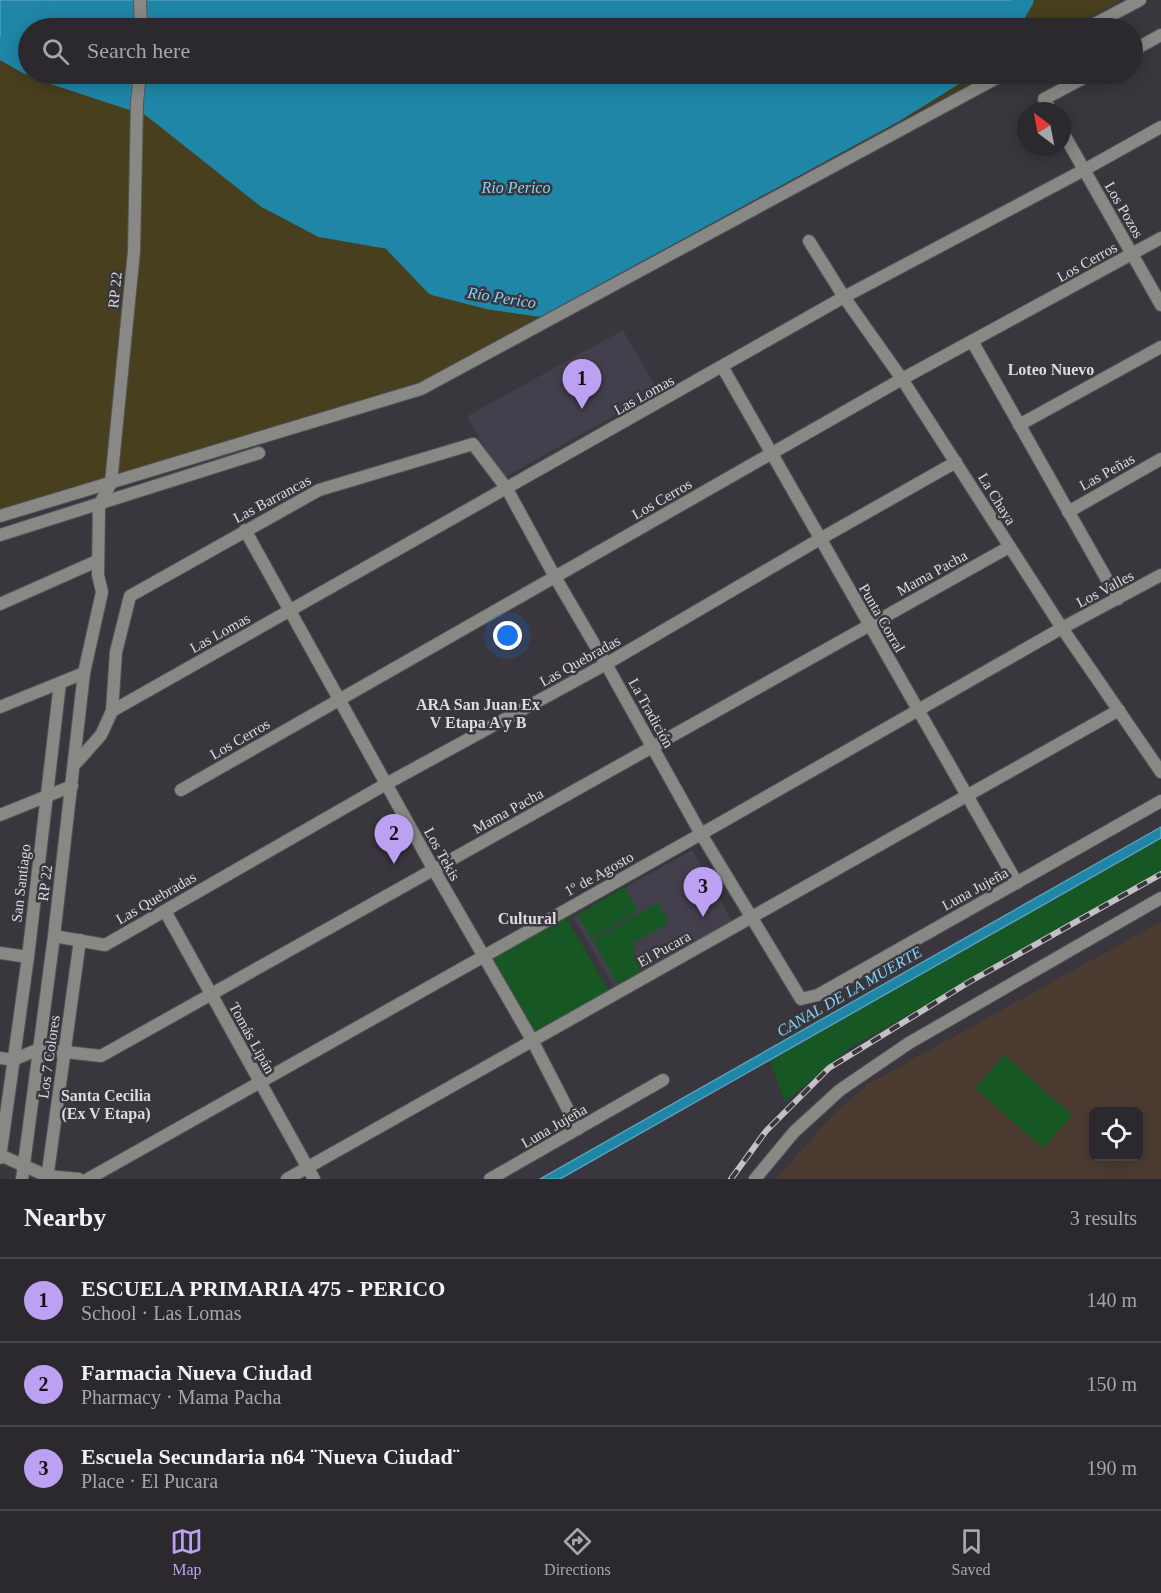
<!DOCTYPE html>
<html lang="en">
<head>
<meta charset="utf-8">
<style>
  :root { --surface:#2b282e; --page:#333036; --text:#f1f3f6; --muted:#a6a6aa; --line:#47444a; --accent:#bca0f2 }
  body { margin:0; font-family:"Times New Roman",serif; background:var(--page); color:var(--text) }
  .controls { position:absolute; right:18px; bottom:18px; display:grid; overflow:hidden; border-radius:9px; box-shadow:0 3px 15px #0003 }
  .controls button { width:54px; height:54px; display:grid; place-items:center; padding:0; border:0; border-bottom:2px solid var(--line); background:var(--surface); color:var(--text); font:30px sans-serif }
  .compass { position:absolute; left:1017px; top:102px; width:54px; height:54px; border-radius:50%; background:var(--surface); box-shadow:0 3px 15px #0003; rotate:328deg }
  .you { position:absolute; left:508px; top:636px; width:21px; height:21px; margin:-15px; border:4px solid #fff; border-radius:50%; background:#1a73e8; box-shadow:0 0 0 9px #1a73e833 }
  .badge { display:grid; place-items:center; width:39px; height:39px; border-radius:50%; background:var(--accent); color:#111; font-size:20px; font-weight:700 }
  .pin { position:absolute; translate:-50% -50px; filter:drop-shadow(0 2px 3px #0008) }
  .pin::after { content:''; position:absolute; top:32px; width:21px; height:18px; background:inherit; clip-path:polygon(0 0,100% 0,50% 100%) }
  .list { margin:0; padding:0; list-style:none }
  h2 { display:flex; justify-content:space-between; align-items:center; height:78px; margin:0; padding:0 24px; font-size:26px }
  h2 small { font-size:20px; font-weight:400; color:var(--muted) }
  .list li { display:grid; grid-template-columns:39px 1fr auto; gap:18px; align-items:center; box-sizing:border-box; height:84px; padding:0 24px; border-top:2px solid var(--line) }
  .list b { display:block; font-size:22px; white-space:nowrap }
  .list p { margin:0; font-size:20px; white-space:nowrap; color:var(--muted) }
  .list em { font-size:20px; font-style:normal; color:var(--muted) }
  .icon { flex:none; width:33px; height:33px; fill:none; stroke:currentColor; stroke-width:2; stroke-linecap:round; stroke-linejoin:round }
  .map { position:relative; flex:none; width:1161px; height:1179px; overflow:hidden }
  .search { position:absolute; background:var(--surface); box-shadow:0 3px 15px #0003; left:18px; right:18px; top:18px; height:66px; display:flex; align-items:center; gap:15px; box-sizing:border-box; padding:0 21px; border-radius:33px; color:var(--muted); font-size:22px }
  .sheet { height:330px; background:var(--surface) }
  nav { display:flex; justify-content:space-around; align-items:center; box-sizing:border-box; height:84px; border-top:2px solid var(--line); background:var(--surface); font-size:16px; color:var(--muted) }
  nav a { display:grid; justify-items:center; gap:3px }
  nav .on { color:var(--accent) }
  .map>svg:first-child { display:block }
  .industrial { fill:#4c3b31; fill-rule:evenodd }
  .built { fill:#433f4c }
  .green { fill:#165724 }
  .sand { fill:#483f1f }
  .water { fill:#1f86a8; stroke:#58a0b8; stroke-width:1.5 }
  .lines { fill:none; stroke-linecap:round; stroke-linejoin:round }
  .river { stroke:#1f86a8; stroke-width:21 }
  .minor-casing { stroke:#56545a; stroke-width:14 }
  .tertiary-casing { stroke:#56545a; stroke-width:14 }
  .minor { stroke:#888985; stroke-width:12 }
  .tertiary { stroke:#888985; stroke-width:12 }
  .rail-casing { stroke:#c3c1c6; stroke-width:6 }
  .rail { stroke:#39363d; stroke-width:4; stroke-dasharray:11; stroke-linecap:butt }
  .labels { text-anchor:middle; stroke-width:5; stroke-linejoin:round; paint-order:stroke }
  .street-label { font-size:15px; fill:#dcdbdf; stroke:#39363d }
  .water-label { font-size:16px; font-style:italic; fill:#81d5f7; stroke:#39363d }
  .neighbourhood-label { font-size:16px; font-weight:bold; fill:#dcdbdf; stroke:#39363d }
</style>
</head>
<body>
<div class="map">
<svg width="1161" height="1179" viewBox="0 0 1161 1179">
  <rect width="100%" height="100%" fill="#39363d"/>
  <path class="industrial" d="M1161 922V1179H776L830 1118 868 1084ZM1094 1112H1138V1156H1094Z"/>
  <g class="built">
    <path d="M623 330 658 391 502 479 467 416Z"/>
    <path d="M692 850 733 922 616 990 573 917Z"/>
  </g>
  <g class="green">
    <path d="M1161 839V873L851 1047 785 1102 770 1061Z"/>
    <path d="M624 887 638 911 591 939 577 915Z"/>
    <path d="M658 903 669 923 633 943 635 947 632 949 645 972 619 987 593 940Z"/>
    <path d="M565 916 611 994 537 1038 491 960Z"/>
    <path d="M1004 1055 1072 1115 1043 1148 975 1088Z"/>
  </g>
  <path class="sand" d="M0 0H1121L1069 28H28V74H988L419 382 0 509Z"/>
  <g class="water">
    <path d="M0 0H1023L1007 28H28V64L0 48Z"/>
    <path d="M54 74H955L894 112 538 306 490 299 435 285 391 239 322 227 267 198 151 106Z"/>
    <path d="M1161 827V838L560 1179H540Z"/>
  </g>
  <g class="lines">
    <g class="river">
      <path d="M1007 28 1023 0"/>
      <path d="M0 48 28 64"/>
      <path d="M54 74 151 106 267 198 322 227 391 239 435 285 490 299 538 306 894 112 955 74"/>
    </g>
    <g class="minor-casing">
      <g id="minor">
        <path d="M1087 28 1140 0"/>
        <path d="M1132 51 1161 35"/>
        <path d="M1051 111 1044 99 1091 74"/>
        <path d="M1062 131 1161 305"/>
        <path d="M809 241 844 297 902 379 1062 628 1161 772"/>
        <path d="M972 341 1118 599"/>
        <path d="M723 368 1017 883"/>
        <path d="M1019 425 1161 347"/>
        <path d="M1068 512 1161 459"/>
        <path d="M0 516 421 389 1004 74"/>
        <path d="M245 530 434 870 532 1040 578 1129"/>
        <path d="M0 535 259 453"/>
        <path d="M0 604 97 561"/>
        <path d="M0 707 84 673"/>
        <path d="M112 711 844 297 1084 170 1161 127"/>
        <path d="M77 762 101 735 112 711 116 652 130 596 319 490 473 444 507 489 555 577 606 664 701 834 801 999 818 995 1161 801"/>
        <path d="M181 790 902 379 1161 238"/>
        <path d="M0 815 72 786"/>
        <path d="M165 911 314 1179"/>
        <path d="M54 936 105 945 386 784 606 664 820 539 956 462"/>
        <path d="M0 953 28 957"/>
        <path d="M0 1058 13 1060 39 1049 101 1056 1009 547"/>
        <path d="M0 1155 47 1176 79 1179"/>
        <path d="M0 1158 28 957 60 683"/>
        <path d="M47 1179 80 940"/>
        <path d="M88 1179 701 834 1062 628 1161 575"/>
        <path d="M287 1179 1119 710"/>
        <path d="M490 1179 663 1080"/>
      </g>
    </g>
    <g class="tertiary-casing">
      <g id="tertiary">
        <path d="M140 0 141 28"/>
        <path d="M22 1179 54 936 84 673 102 592 98 575 99 505 111 483 134 251 137 102 140 74"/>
        <path d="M755 1179 794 1132 840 1090 909 1043 1161 898"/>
      </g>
    </g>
    <use href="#minor" class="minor"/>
    <use href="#tertiary" class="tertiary"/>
    <g class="rail-casing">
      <path id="rail" d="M731 1179 766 1131 829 1068 969 982 1161 874"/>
    </g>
    <use href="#rail" class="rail"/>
  </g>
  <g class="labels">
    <g class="street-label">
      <text transform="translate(1124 210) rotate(60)" y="5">Los Pozos</text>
      <text transform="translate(1087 262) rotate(-29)" y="5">Los Cerros</text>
      <text transform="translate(115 290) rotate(-84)" y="5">RP 22</text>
      <text transform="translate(644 395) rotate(-29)" y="5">Las Lomas</text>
      <text transform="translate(1107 472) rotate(-29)" y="5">Las Peñas</text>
      <text transform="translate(272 499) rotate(-28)" y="5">Las Barrancas</text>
      <text transform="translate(662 499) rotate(-30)" y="5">Los Cerros</text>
      <text transform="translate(997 499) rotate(58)" y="5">La Chaya</text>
      <text transform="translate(932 573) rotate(-29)" y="5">Mama Pacha</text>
      <text transform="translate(1105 589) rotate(-28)" y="5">Los Valles</text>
      <text transform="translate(882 618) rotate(60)" y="5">Punta Corral</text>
      <text transform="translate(220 633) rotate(-29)" y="5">Las Lomas</text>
      <text transform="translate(580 661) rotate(-29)" y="5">Las Quebradas</text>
      <text transform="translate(651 713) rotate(61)" y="5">La Tradición</text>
      <text transform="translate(240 739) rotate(-30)" y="5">Los Cerros</text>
      <text transform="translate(508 811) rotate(-29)" y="5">Mama Pacha</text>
      <text transform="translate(442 854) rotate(61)" y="5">Los Tekis</text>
      <text transform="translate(599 874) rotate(-29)" y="5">1º de Agosto</text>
      <text transform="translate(21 883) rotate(-83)" y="5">San Santiago</text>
      <text transform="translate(45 883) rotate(-83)" y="5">RP 22</text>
      <text transform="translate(975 889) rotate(-29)" y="5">Luna Jujeña</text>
      <text transform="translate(156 898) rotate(-30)" y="5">Las Quebradas</text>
      <text transform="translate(664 949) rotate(-29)" y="5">El Pucara</text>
      <text transform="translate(252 1038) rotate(61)" y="5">Tomás Lipán</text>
      <text transform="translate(49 1057) rotate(-82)" y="5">Los 7 Colores</text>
      <text transform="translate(554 1126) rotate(-30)" y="5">Luna Jujeña</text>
    </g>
    <g class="water-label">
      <text x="516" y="193">Rio Perico</text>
      <text transform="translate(502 297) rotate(9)" y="6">Río Perico</text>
      <text transform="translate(849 991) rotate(-30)" y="6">CANAL DE LA MUERTE</text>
    </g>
    <g class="neighbourhood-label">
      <text x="1051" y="375">Loteo Nuevo</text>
      <text x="478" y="710">ARA San Juan Ex<tspan x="478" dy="18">V Etapa A y B</tspan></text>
      <text x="527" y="924">Cultural</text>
      <text x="106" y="1101">Santa Cecilia<tspan x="106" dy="18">(Ex V Etapa)</tspan></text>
    </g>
  </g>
</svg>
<div class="controls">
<button><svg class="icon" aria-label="locate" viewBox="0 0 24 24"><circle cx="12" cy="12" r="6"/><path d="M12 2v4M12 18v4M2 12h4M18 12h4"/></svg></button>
</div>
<svg class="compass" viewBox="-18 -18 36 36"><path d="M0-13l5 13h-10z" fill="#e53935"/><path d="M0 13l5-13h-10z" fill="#a6a6aa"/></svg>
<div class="you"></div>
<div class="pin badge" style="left:582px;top:409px">1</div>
<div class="pin badge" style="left:394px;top:864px">2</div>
<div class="pin badge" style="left:703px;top:917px">3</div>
<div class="search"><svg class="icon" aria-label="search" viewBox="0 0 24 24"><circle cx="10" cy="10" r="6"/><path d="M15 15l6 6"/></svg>Search here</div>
</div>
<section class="sheet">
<h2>Nearby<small>3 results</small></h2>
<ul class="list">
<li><span class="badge">1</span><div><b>ESCUELA PRIMARIA 475 - PERICO</b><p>School · Las Lomas</p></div><em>140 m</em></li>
<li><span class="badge">2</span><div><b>Farmacia Nueva Ciudad</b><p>Pharmacy · Mama Pacha</p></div><em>150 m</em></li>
<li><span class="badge">3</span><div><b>Escuela Secundaria n64 ¨Nueva Ciudad¨</b><p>Place · El Pucara</p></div><em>190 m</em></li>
</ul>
</section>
<nav>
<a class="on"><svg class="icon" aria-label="map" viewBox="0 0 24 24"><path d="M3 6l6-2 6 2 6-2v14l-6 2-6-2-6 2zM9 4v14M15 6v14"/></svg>Map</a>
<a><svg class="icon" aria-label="directions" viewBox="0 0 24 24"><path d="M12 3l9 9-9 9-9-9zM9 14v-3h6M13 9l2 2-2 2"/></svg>Directions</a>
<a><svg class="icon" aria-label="saved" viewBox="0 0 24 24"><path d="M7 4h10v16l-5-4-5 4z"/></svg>Saved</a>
</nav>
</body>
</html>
